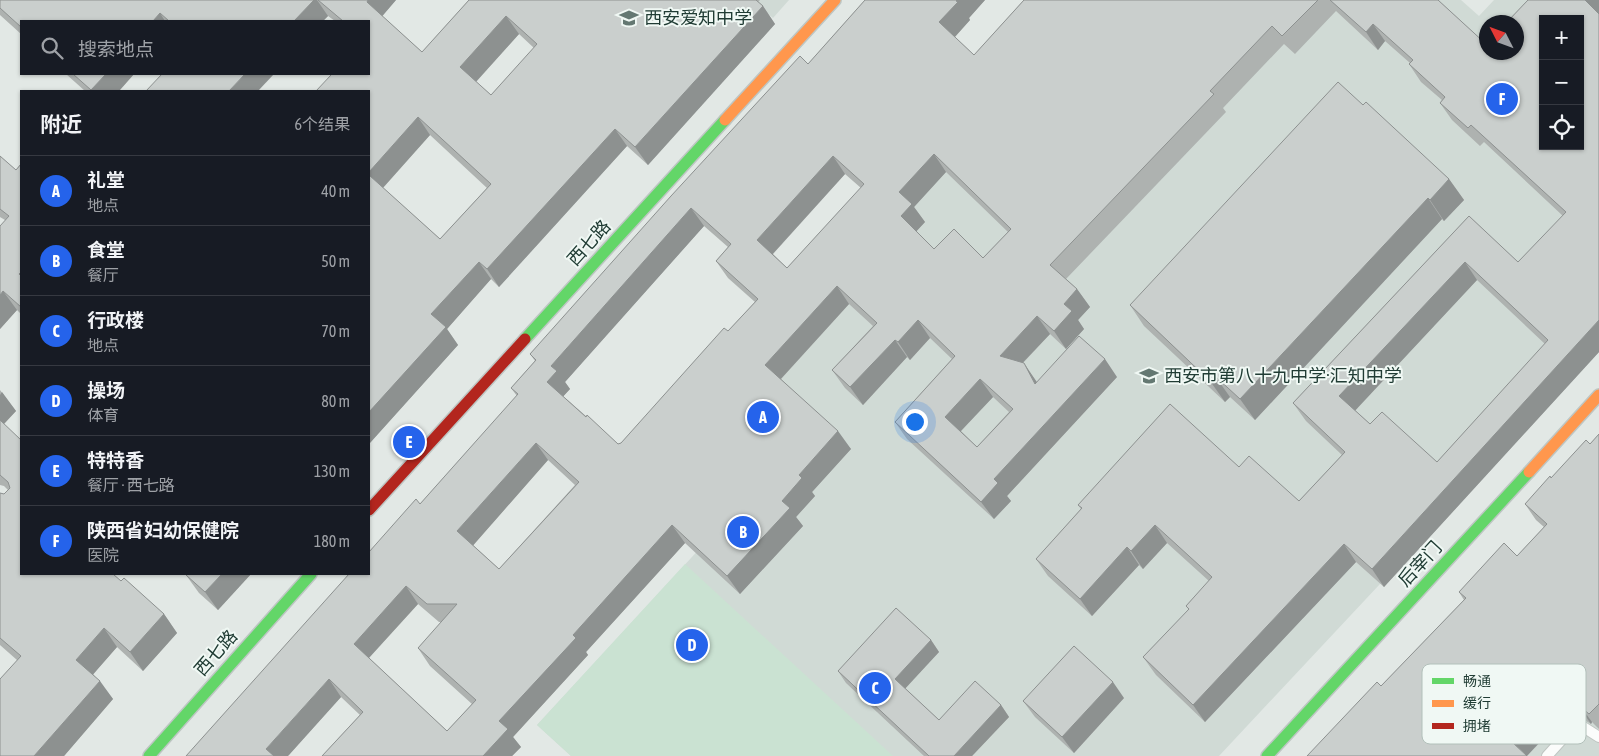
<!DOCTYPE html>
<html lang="zh">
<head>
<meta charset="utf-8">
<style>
  :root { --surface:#171b24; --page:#242831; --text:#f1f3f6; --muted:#9ea1a6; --line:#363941; --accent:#2563eb }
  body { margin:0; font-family:"Asap Condensed","Noto Sans SC",sans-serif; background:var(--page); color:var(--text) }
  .controls { position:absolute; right:15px; top:15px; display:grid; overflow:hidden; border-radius:0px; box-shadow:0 1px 4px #0004 }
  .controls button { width:45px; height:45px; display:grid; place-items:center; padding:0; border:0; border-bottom:1px solid var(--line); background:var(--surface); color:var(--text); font:25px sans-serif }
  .compass { position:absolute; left:1479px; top:15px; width:45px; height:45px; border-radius:50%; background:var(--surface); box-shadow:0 1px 4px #0004; rotate:312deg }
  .you { position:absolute; left:914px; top:421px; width:18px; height:18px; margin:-12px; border:4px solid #fff; border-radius:50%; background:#1a73e8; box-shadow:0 0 0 8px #1a73e833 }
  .badge { display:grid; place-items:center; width:32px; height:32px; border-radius:50%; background:var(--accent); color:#fff; font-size:16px; font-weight:700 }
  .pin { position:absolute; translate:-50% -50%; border:2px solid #fff; box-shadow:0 1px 5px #0006 }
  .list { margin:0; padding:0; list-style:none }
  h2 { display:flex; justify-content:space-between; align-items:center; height:65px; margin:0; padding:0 20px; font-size:21px }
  h2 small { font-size:16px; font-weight:400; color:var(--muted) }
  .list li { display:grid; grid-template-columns:32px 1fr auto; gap:15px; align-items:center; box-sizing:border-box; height:70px; padding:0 20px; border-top:1px solid var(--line) }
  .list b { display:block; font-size:19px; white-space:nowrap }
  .list p { margin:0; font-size:16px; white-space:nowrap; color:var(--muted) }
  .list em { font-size:16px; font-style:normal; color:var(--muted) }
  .icon { flex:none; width:28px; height:28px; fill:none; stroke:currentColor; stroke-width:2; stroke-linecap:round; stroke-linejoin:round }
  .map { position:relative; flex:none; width:1599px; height:756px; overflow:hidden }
  .search { position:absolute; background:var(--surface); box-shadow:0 1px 4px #0004; left:20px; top:20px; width:350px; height:55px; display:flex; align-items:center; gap:12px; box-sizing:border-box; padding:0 18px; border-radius:0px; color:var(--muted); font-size:19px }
  .panel { position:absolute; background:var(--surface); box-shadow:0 1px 4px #0004; left:20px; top:90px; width:350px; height:485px; border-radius:0px }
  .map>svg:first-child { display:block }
  .built { fill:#d0dad5; fill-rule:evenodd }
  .green { fill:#cae2d2 }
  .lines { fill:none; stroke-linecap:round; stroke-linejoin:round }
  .lane-casing { stroke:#bfc5c2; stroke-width:12 }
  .fast-casing { stroke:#bec6c3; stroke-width:14 }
  .slow-casing { stroke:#bec6c3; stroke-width:14 }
  .jam-casing { stroke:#bec6c3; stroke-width:14 }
  .lane { stroke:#fbfcfb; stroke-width:10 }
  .fast { stroke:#63d668; stroke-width:11 }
  .slow { stroke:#ff974d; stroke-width:11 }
  .jam { stroke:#b3261e; stroke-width:11 }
  .wall { fill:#aeb2b0; fill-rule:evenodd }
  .shaded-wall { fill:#8d9190 }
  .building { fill:#cacfcd; stroke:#8d9190; fill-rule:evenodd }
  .labels { text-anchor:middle; stroke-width:4; stroke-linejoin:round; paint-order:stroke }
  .poi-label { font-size:18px; fill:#203c34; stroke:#f0f8f4; text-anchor:start }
  .street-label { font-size:18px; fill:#203c34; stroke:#f0f8f4 }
  .key { fill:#f0f8f4; stroke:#b2c0ba; stroke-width:1 }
  .key-label { font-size:14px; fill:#203c34 }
</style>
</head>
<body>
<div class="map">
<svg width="1599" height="756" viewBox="0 0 1599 756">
  <rect width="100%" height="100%" fill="#e2e8e5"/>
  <g class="built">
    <path d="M752 0H789L773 18Z"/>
    <path d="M1230 0H1461L1479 16 1494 0H1599V350L1219 756H571L537 725 703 545 700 403 934 148ZM1543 19H1580V146H1543ZM1486 22H1516V52H1486Z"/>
    <path d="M1575 703 1599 725V756H1523Z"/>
  </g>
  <path class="green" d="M685 564 893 756H571L537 725Z"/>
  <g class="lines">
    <g class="lane-casing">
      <path id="lane" d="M1547 756 1577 723 1599 737"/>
    </g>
    <g class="fast-casing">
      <g id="fast">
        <path d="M525 339 725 120"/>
        <path d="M149 756 311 574"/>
        <path d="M1267 756 1529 472"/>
      </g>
    </g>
    <g class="slow-casing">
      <g id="slow">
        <path d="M725 120 835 0"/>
        <path d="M1529 472 1599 395"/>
      </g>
    </g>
    <g class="jam-casing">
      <path id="jam" d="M369 510 525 339"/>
    </g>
    <use href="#lane" class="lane"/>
    <use href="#fast" class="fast"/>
    <use href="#slow" class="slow"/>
    <use href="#jam" class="jam"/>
  </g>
  <g class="wall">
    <path d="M0 0H396L382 16 422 52 469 0H760L758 2 763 6 775 24 648 165 627 146 499 287 491 279 447 329 458 345 369 444V21H335L328 16 323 21H21V34L0 15ZM519 34 534 48 491 95 476 82ZM430 135 487 188 440 239 383 188Z"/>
    <path d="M865 0H985L969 18 970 20 955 37 974 55 1024 0H1438L1486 44 1528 0 1599 352 1384 587 1356 562 1205 722 1156 675 1143 657 1189 610 1186 606 1209 581 1167 543 1143 569 1139 565 1092 616 1048 576 1036 559 1081 509 1078 505 1239 467 1299 501 1342 455 1306 421 1293 403 1469 216 1518 262 1563 216 1484 142 1480 146 1452 120 1440 103 1442 100 1421 82 1409 64 1410 63 1385 41 1378 50 1336 11 1295 54 1284 44 1223 108 1226 112 1066 279 1077 289 1090 307 1078 320 1084 329 1066 349 1050 334 1023 363 1037 382 1117 377 1007 496 1011 501 994 519 907 439 895 422 952 359 930 338 910 360 907 357 863 405 845 388 832 370 873 326 849 304 781 379 851 449 812 492 815 496 796 517 803 526 740 594 685 543 586 652 588 655 513 737 521 747 512 756H322L360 715 341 697 288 756 420 504 517 396 511 388 535 361 530 354 808 64ZM946 172 1008 232 983 258 934 249 916 231 925 222 914 207ZM845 174 861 188 787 268 773 254ZM704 226 728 247 716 261 728 278 755 302 728 331 621 443 618 444 563 396 570 389 565 382ZM1477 280 1545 344 1437 462 1370 424 1355 410ZM993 397 1009 412 977 447 961 431ZM548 460 575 485 499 569 473 545ZM418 604 439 622H442L418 648 430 666 472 704 447 731 369 658Z"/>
    <path d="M66 74H134L119 91H85Z"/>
    <path d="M1363 105 1449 179 1464 200 1444 221 1442 219 1255 420 1230 397 1225 402 1144 326 1130 305Z"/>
    <path d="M0 156 16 170 21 164V314L17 310 0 329 5 220 0 217Z"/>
    <path d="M0 390 16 411 4 424 21 574 121 581 164 614 177 633 143 671 117 647 93 674 113 699 64 756H0L17 660 0 645V493L4 494 8 490 4 486 0 485Z"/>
    <path d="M1599 434V729L1592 722 1591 724 1578 716 1572 718 1565 726 1559 722 1381 686 1464 600 1459 592 1517 556 1544 527 1536 520 1525 504 1551 478 1590 444Z"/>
    <path d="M251 574 218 610 199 593 186 575Z"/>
    <path d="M931 640 939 652 905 688 939 720 1001 705 1009 717 972 756H924L846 683 838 671Z"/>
    <path d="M1124 698 1074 753 1035 717 1023 701Z"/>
  </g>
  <g class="shaded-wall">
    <path d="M314 0H317L328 16 323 21H294Z"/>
    <path d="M368 0H396L379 20 367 2Z"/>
    <path d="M957 0H985L969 18 970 20 952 40 939 22Z"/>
    <path d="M1584 0H1599V14Z"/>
    <path d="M763 6 775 24 648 165 635 147Z"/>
    <path d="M160 13 165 21H153Z"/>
    <path d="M506 16 519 34 473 85 460 67Z"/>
    <path d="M1373 24 1385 41 1378 50 1366 32Z"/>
    <path d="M106 74H134L119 91H92L91 90Z"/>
    <path d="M245 74H274L258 91H229Z"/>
    <path d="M418 117 430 135 380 191 369 176V172Z"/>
    <path d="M615 129 627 146 499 287 487 269Z"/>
    <path d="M934 154 946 172 914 207 925 222 914 234 901 216 899 192Z"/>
    <path d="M833 156 845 174 769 258 757 240Z"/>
    <path d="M1449 179 1464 200 1444 221 1430 200Z"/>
    <path d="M1428 198 1442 219 1255 420 1240 399Z"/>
    <path d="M691 208 704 226 565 382 570 389 560 400 547 382 551 366Z"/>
    <path d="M479 262 491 279 447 329 458 345 369 444V412L431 314Z"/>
    <path d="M1465 262 1477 280 1352 414 1339 396Z"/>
    <path d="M837 286 849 304 778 382 765 365Z"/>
    <path d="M1077 289 1090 307 1078 320 1084 329 1066 349 1054 331 1064 304Z"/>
    <path d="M3 291 17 310 0 329V295Z"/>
    <path d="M1037 316 1050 334 1012 374 1000 356Z"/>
    <path d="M918 320 930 338 910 360 898 342Z"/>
    <path d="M1599 320V352L1384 587 1372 569Z"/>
    <path d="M895 340 907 357 863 405 850 387Z"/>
    <path d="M1105 359 1117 377 1007 496 1011 501 994 519 981 502 994 479Z"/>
    <path d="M1024 363 1036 381 1048 402 1035 384Z"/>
    <path d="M1215 376 1230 397 1225 402 1210 381Z"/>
    <path d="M980 379 993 397 958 434 945 417Z"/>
    <path d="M2 392 16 411 1 427 0 426V395Z"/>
    <path d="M838 431 851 449 812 492 815 496 796 517 803 526 740 594 727 576 799 475Z"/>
    <path d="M536 443 548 460 470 549 457 531Z"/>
    <path d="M672 525 685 543 586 652 588 655 513 737 521 747 512 756H483L499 721 573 635Z"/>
    <path d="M1155 525 1167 543 1143 569 1131 551Z"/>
    <path d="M1344 544 1356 562 1205 722 1193 705Z"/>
    <path d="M1127 547 1139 565 1092 616 1080 599Z"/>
    <path d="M222 574H251L218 610 205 592Z"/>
    <path d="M406 586 418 604 366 661 354 644Z"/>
    <path d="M164 614 177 633 143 671 130 652Z"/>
    <path d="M104 628 117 647 90 678 76 660Z"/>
    <path d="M931 640 939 652 903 691 895 679Z"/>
    <path d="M329 679 341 697 288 756H271L266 749Z"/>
    <path d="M100 681 113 699 64 756H34Z"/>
    <path d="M1113 682 1124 698 1074 753 1062 737Z"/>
    <path d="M1561 702 1572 718 1565 726 1554 711Z"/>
    <path d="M1001 705 1009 717 972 756H954Z"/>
    <path d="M1549 706 1559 722 1527 756 1513 743Z"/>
    <path d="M1581 707 1592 722 1591 724 1580 708Z"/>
    <path d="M1577 728 1581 734 1578 738 1574 732Z"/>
  </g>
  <g class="building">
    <path d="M0 0H314L294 21H169L160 13 153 21H21V27L0 8Z"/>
    <path d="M318 0H368L367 2 422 52 469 0H756L763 6 635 147 615 129 487 269 479 262 431 314 446 327 369 412V175L440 239 491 184 418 117 369 172V91H316L331 75 330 74H369V21H343ZM506 16 537 44 491 95 460 67Z"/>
    <path d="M865 0H957L956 1 958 2 939 22 974 55 1024 0H1318L1282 36 1272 26 1210 91 1214 94 1050 265 1077 289 1064 304 1072 311 1054 331 1037 316 1000 356 1024 363 1035 384 1079 336 1105 359 994 479 998 483 981 502 895 422 955 356 918 320 898 342 895 340 850 387 832 370 877 323 837 286 765 365 838 431 799 475 802 478 782 501 790 508 727 576 672 525 573 635 576 638 499 721 508 729 483 756H322L363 712 329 679 266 749 274 756H186L349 574H369V552L416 499 420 504 518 394 511 388 536 360 530 354 671 196 800 56 808 64ZM934 154 1011 229 983 258 954 229 934 249 901 216 912 204 899 192ZM833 156 864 184 787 268 757 240ZM691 208 731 244 716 261 758 299 728 331 724 328 621 443 618 444 587 415 586 417 547 382 557 371 551 366ZM980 379 1013 409 977 447 945 417ZM536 443 579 482 499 569 457 531ZM406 586 427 604H457L418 648 476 700 447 731 354 644Z"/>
    <path d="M1330 0H1438L1486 44V52H1516V22H1507L1528 0H1585L1599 14V320L1372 569 1344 544 1193 705 1143 657 1189 609 1186 606 1212 577 1155 525 1131 551 1127 547 1080 599 1036 559 1082 508 1078 505 1170 404 1239 467 1249 456 1299 501 1345 452 1293 403 1469 216 1518 262 1566 212 1471 125 1468 128 1440 103 1445 97 1409 64 1413 60 1373 24 1366 32ZM1543 19H1580V146H1543ZM1465 262 1548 340 1437 462 1382 412 1370 424 1339 396Z"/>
    <path d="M73 74H106L91 90Z"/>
    <path d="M162 74H245L229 91H146Z"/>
    <path d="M1338 82 1363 105 1366 102 1449 179 1430 200 1428 198 1240 399 1215 376 1210 381 1130 305Z"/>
    <path d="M0 156 16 170 21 164V272L19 274 21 276V307L3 291 0 295V226L9 216 0 209Z"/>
    <path d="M0 420 21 440V574H113L121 581 124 578 164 614 130 652 104 628 76 660 100 681 34 756H0V679L21 656 0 638V493L4 494 10 488 8 482 0 475Z"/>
    <path d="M1599 434V704L1589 714 1581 707 1580 708 1567 701 1561 702 1554 711 1549 706 1513 743 1527 756H1307L1377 682 1381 686 1466 598 1459 592 1504 543 1517 556 1547 524 1525 504 1550 476 1551 478 1586 440 1590 444Z"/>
    <path d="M187 574H222L205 592 186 575Z"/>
    <path d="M896 608 931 640 895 679 939 720 975 681 1001 705 954 756H929L838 671Z"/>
    <path d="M1074 646 1113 682 1062 737 1023 701Z"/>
  </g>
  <defs>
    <g id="school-bare" transform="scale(1.5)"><path d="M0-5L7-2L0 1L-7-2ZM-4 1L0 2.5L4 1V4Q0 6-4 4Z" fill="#647872" stroke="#f0f8f4" stroke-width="2.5" paint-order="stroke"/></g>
  </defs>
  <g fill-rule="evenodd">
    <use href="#school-bare" x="629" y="18"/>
    <use href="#school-bare" x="1149" y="376"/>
  </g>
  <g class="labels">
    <g class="poi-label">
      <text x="644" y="24">西安爱知中学</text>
      <text x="1164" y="382">西安市第八十九中学·汇知中学</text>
    </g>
    <g class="street-label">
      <text transform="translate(589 243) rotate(-48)" y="6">西七路</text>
      <text transform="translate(1420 564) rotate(-47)" y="6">后宰门</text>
      <text transform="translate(216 653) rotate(-49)" y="6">西七路</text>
    </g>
  </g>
  <rect x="1422" y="664" width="164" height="80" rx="8" class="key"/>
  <rect x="1432" y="678" width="22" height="6" fill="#63d668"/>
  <rect x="1432" y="700" width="22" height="7" fill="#ff974d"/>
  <rect x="1432" y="723" width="22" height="6" fill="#b3261e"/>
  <g class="key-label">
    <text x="1463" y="686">畅通</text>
    <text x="1463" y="708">缓行</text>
    <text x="1463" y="731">拥堵</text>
  </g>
</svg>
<div class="controls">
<button>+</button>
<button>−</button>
<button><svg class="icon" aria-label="locate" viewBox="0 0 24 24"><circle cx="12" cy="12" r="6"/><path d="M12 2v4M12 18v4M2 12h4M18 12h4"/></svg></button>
</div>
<svg class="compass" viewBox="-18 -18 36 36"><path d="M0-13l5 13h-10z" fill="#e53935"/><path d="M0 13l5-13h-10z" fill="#9ea1a6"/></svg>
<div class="you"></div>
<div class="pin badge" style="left:763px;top:417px">A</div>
<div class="pin badge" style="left:743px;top:532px">B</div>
<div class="pin badge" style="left:875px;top:688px">C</div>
<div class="pin badge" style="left:692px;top:645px">D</div>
<div class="pin badge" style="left:409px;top:442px">E</div>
<div class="pin badge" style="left:1502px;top:99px">F</div>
<div class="search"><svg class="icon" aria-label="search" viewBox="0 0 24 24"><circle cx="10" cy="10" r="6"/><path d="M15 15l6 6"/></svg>搜索地点</div>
<section class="panel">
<h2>附近<small>6个结果</small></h2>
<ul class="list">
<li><span class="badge">A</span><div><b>礼堂</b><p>地点</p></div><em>40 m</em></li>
<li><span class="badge">B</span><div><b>食堂</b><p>餐厅</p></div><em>50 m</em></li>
<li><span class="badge">C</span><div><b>行政楼</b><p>地点</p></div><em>70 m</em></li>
<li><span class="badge">D</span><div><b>操场</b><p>体育</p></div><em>80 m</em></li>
<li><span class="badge">E</span><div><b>特特香</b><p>餐厅 · 西七路</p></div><em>130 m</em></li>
<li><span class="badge">F</span><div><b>陕西省妇幼保健院</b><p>医院</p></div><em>180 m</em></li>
</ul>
</section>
</div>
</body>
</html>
